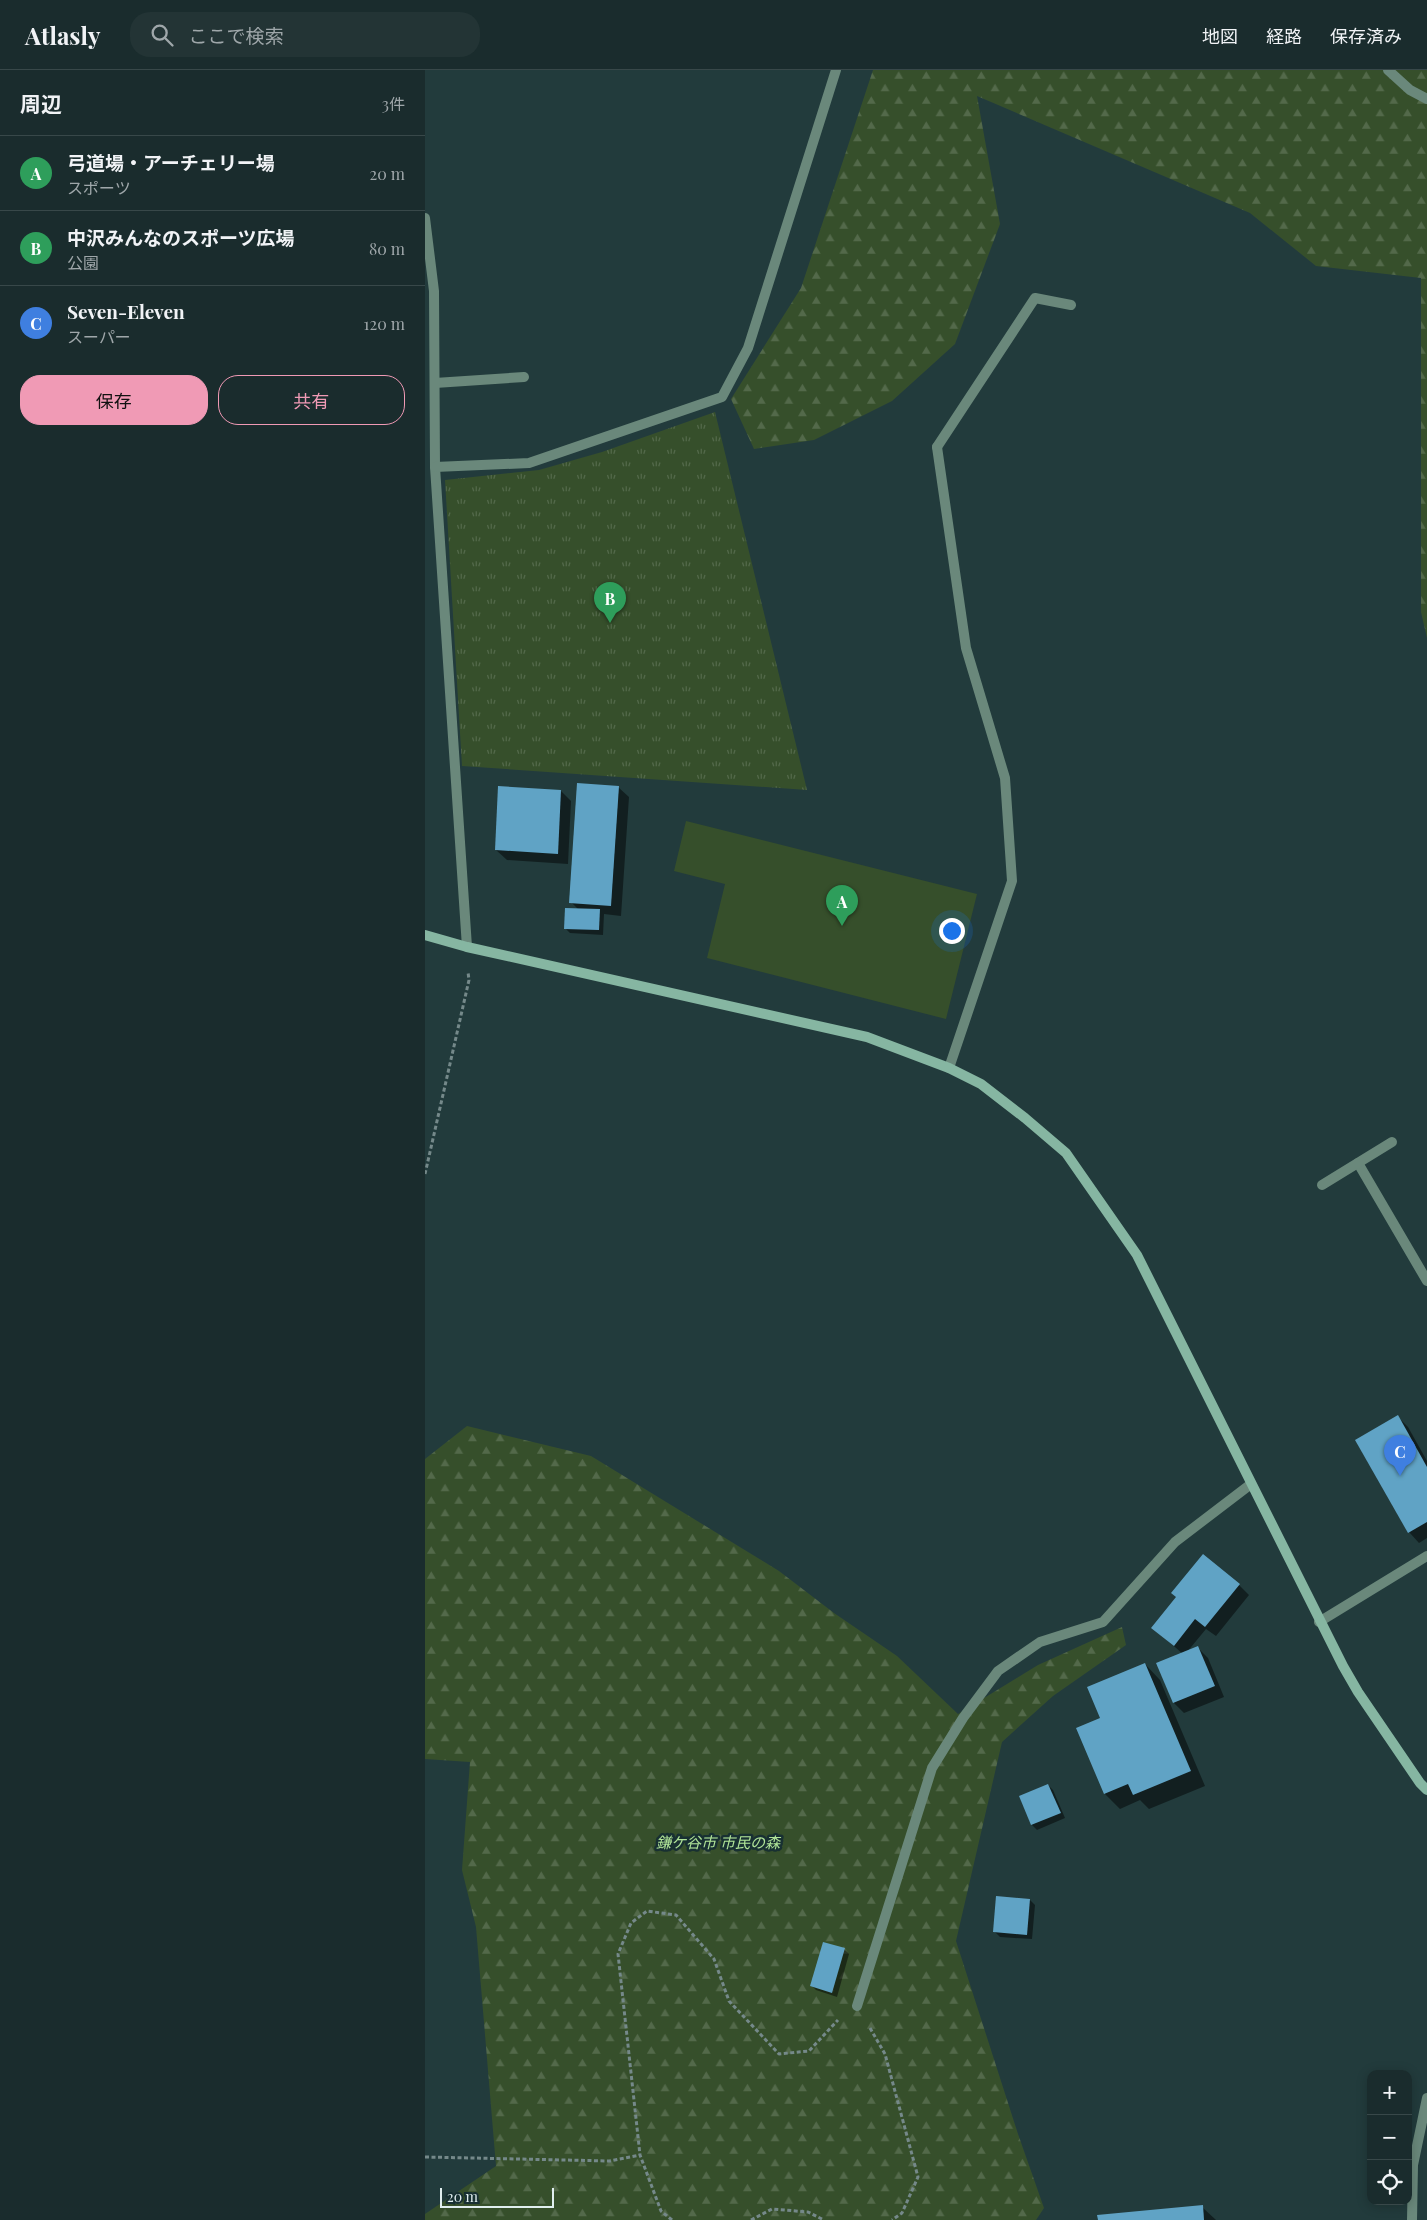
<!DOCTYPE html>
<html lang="ja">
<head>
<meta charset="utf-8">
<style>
  :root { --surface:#1a2c2d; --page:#233435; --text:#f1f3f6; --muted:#9fa7aa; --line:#384849; --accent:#f09ab5 }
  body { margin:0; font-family:"Playfair Display","Noto Sans JP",serif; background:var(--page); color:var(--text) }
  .controls { position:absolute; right:15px; bottom:15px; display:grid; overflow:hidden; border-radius:10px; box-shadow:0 2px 12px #0003 }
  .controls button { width:45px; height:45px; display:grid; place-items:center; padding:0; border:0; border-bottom:1px solid var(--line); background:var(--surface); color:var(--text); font:25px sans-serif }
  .scale { position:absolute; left:15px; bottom:12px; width:114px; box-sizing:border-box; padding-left:5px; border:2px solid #e0eeef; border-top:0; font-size:14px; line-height:18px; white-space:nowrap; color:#e0eeef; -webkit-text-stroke:4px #183032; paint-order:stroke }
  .you { position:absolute; left:526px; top:860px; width:18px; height:18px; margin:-12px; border:4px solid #fff; border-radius:50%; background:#1a73e8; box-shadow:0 0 0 8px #1a73e833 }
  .badge { display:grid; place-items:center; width:32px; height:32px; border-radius:50%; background:var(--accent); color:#fff; font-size:16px; font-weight:700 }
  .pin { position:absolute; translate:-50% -41px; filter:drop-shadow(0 1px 2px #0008) }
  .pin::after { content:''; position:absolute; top:26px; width:18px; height:15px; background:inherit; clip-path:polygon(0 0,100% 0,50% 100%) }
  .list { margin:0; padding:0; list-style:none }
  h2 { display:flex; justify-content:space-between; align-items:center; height:65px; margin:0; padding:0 20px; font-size:21px }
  h2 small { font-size:16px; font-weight:400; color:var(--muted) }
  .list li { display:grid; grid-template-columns:32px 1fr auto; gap:15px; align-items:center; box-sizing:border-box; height:75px; padding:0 20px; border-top:1px solid var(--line) }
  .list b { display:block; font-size:19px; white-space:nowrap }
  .list p { margin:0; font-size:16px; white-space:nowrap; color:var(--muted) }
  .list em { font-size:16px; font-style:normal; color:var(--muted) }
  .actions { display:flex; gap:10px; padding:15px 20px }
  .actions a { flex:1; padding:11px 0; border:1px solid var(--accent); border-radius:20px; text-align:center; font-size:18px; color:var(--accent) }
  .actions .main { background:var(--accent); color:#111 }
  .icon { flex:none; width:28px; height:28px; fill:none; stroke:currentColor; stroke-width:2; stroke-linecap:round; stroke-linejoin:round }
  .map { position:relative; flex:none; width:1002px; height:2150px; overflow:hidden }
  header { display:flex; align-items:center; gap:30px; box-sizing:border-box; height:70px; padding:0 25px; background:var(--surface); border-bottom:1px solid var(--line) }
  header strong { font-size:24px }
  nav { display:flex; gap:28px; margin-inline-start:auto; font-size:18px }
  .search { width:350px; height:45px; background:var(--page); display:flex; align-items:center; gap:12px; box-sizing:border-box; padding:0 18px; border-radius:20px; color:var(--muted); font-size:19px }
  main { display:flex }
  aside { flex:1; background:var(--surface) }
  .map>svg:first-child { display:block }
  .forest { fill:url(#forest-firs) }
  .park { fill:url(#park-tufts) }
  .garden { fill:#364f2b }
  .shadow { fill:#0007 }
  .building { fill:#60a3c5 }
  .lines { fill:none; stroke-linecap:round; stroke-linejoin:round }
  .path { stroke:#75898a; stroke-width:3; stroke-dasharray:4 2.5; stroke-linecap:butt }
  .lane { stroke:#6a887b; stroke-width:10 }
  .street { stroke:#6a887b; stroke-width:10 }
  .secondary { stroke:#86b6a2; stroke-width:10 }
  .labels { text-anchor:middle; stroke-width:5; stroke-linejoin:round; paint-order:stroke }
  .park-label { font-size:15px; font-style:italic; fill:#b0e498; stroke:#183032 }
</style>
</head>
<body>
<header>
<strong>Atlasly</strong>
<div class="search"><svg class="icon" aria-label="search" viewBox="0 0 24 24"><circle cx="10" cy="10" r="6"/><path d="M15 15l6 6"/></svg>ここで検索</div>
<nav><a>地図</a><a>経路</a><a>保存済み</a></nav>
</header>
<main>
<aside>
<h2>周辺<small>3件</small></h2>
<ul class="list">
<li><span class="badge" style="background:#2e9e5b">A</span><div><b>弓道場・アーチェリー場</b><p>スポーツ</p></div><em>20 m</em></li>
<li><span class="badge" style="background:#2e9e5b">B</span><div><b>中沢みんなのスポーツ広場</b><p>公園</p></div><em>80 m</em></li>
<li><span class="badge" style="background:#3f7fe0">C</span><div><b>Seven-Eleven</b><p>スーパー</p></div><em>120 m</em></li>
</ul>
<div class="actions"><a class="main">保存</a><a>共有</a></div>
</aside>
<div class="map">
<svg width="1002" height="2150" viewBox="0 0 1002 2150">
  <defs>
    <pattern id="forest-firs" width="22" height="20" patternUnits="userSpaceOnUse" patternTransform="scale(1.25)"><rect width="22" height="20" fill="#364f2b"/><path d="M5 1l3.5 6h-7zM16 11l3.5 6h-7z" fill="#53694a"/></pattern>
    <pattern id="park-tufts" width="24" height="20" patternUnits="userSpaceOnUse" patternTransform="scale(1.25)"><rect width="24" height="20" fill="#364f2b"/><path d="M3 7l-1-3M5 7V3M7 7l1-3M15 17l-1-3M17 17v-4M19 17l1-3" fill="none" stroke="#53694a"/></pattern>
  </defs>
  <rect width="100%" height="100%" fill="#223b3c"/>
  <g class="forest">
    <path d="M448 0H1002V568L996 542V208L891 196 825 143 552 26 575 154 530 274 467 331 389 370 329 379 306 329 376 218Z"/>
    <path d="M42 1356 166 1386 354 1501 409 1543 472 1586 533 1644 613 1595 697 1557 701 1575 628 1626 577 1672 531 1871 593 2064 619 2138 611 2150H0V2144L71 2096 51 1857 37 1800 45 1692 0 1689V1389Z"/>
  </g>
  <path class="park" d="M290 342 382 720 37 696 20 410 114 400 177 382Z"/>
  <path class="garden" d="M261 751 552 824 521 949 282 888 300 814 249 801Z"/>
  <g class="shadow">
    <path d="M193 717 204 727 196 846 179 844 178 865 145 863 140 858 153 839 146 832Z"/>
    <path d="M136 721 146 731 143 794 82 790 71 780Z"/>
    <path d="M973 1347 983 1357 1002 1391V1468L994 1473 984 1462Z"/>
    <path d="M814 1515 824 1525 791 1566 781 1559 762 1582 773 1578 783 1588 799 1627 759 1643 749 1633 758 1584 728 1558Z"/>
    <path d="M720 1594 735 1610 780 1716 724 1739 715 1730 695 1739 680 1724 677 1648Z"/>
    <path d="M623 1715 628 1720 640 1748 612 1760 607 1755Z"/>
    <path d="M605 1830 610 1835 607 1869 575 1867 570 1862Z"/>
    <path d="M419 1879 424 1884 412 1927 391 1920 386 1915Z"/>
    <path d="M777 2137 791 2150H674Z"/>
  </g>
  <g class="building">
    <path d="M152 713 194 716 186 836 144 833Z"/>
    <path d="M73 716 136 720 133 784 70 780Z"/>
    <path d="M140 838 175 839 174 860 139 859Z"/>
    <path d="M973 1345 1002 1397V1452L983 1463 930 1370Z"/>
    <path d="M778 1484 815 1514 780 1557 770 1549 749 1576 726 1558 751 1527 746 1523Z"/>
    <path d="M773 1576 790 1616 748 1633 731 1593Z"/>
    <path d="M720 1593 766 1701 708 1725 703 1714 679 1724 651 1658 675 1648 662 1617Z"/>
    <path d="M623 1714 636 1743 606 1755 594 1726Z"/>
    <path d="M571 1826 605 1829 602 1865 568 1862Z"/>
    <path d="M398 1872 420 1878 407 1923 385 1916Z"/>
    <path d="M778 2135 779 2150H673L672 2145Z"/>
  </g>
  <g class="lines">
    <g class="path">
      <path d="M0 1104 44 910 43 902"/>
      <path d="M445 1958 460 1984 493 2107 477 2143 467 2150"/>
      <path d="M0 2087 185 2091 215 2085"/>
      <path d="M247 2150 236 2141 215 2085 193 1884 206 1853 222 1841 251 1845 289 1889 304 1931 354 1984 384 1981 413 1950"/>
      <path d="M326 2150 347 2139 383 2142 399 2150"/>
    </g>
    <g class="lane">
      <path d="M10 313 99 307"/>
      <path d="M512 377 610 228 646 235"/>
      <path d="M432 1936 507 1698 538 1648 573 1601 615 1572 678 1552 750 1472 826 1414"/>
    </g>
    <g class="street">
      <path d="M963 0 985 20 1002 29"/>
      <path d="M0 148 9 221 10 397 42 877"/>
      <path d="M512 377 541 578 580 708 587 811 524 998"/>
      <path d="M10 397 104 393 297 327 323 278 411 0"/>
      <path d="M933 1093 1002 1211"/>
      <path d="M897 1115 967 1072"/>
      <path d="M894 1552 1002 1486"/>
      <path d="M987 2150 988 2095 1002 2028"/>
    </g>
    <path class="secondary" d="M0 865 42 877 442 967 524 998 556 1014 600 1048 641 1083 712 1185 918 1596 933 1622 995 1713 1002 1720"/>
  </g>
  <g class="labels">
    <g class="park-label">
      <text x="293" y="1778">鎌ケ谷市 市民の森</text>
    </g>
  </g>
</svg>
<div class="controls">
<button>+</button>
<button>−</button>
<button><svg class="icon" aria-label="locate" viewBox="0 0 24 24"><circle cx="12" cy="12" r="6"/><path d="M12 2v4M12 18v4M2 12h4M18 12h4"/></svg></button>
</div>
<div class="scale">20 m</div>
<div class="you"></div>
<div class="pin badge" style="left:417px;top:856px;background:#2e9e5b">A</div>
<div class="pin badge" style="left:185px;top:553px;background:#2e9e5b">B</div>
<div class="pin badge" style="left:975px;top:1406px;background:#3f7fe0">C</div>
</div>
</main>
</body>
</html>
